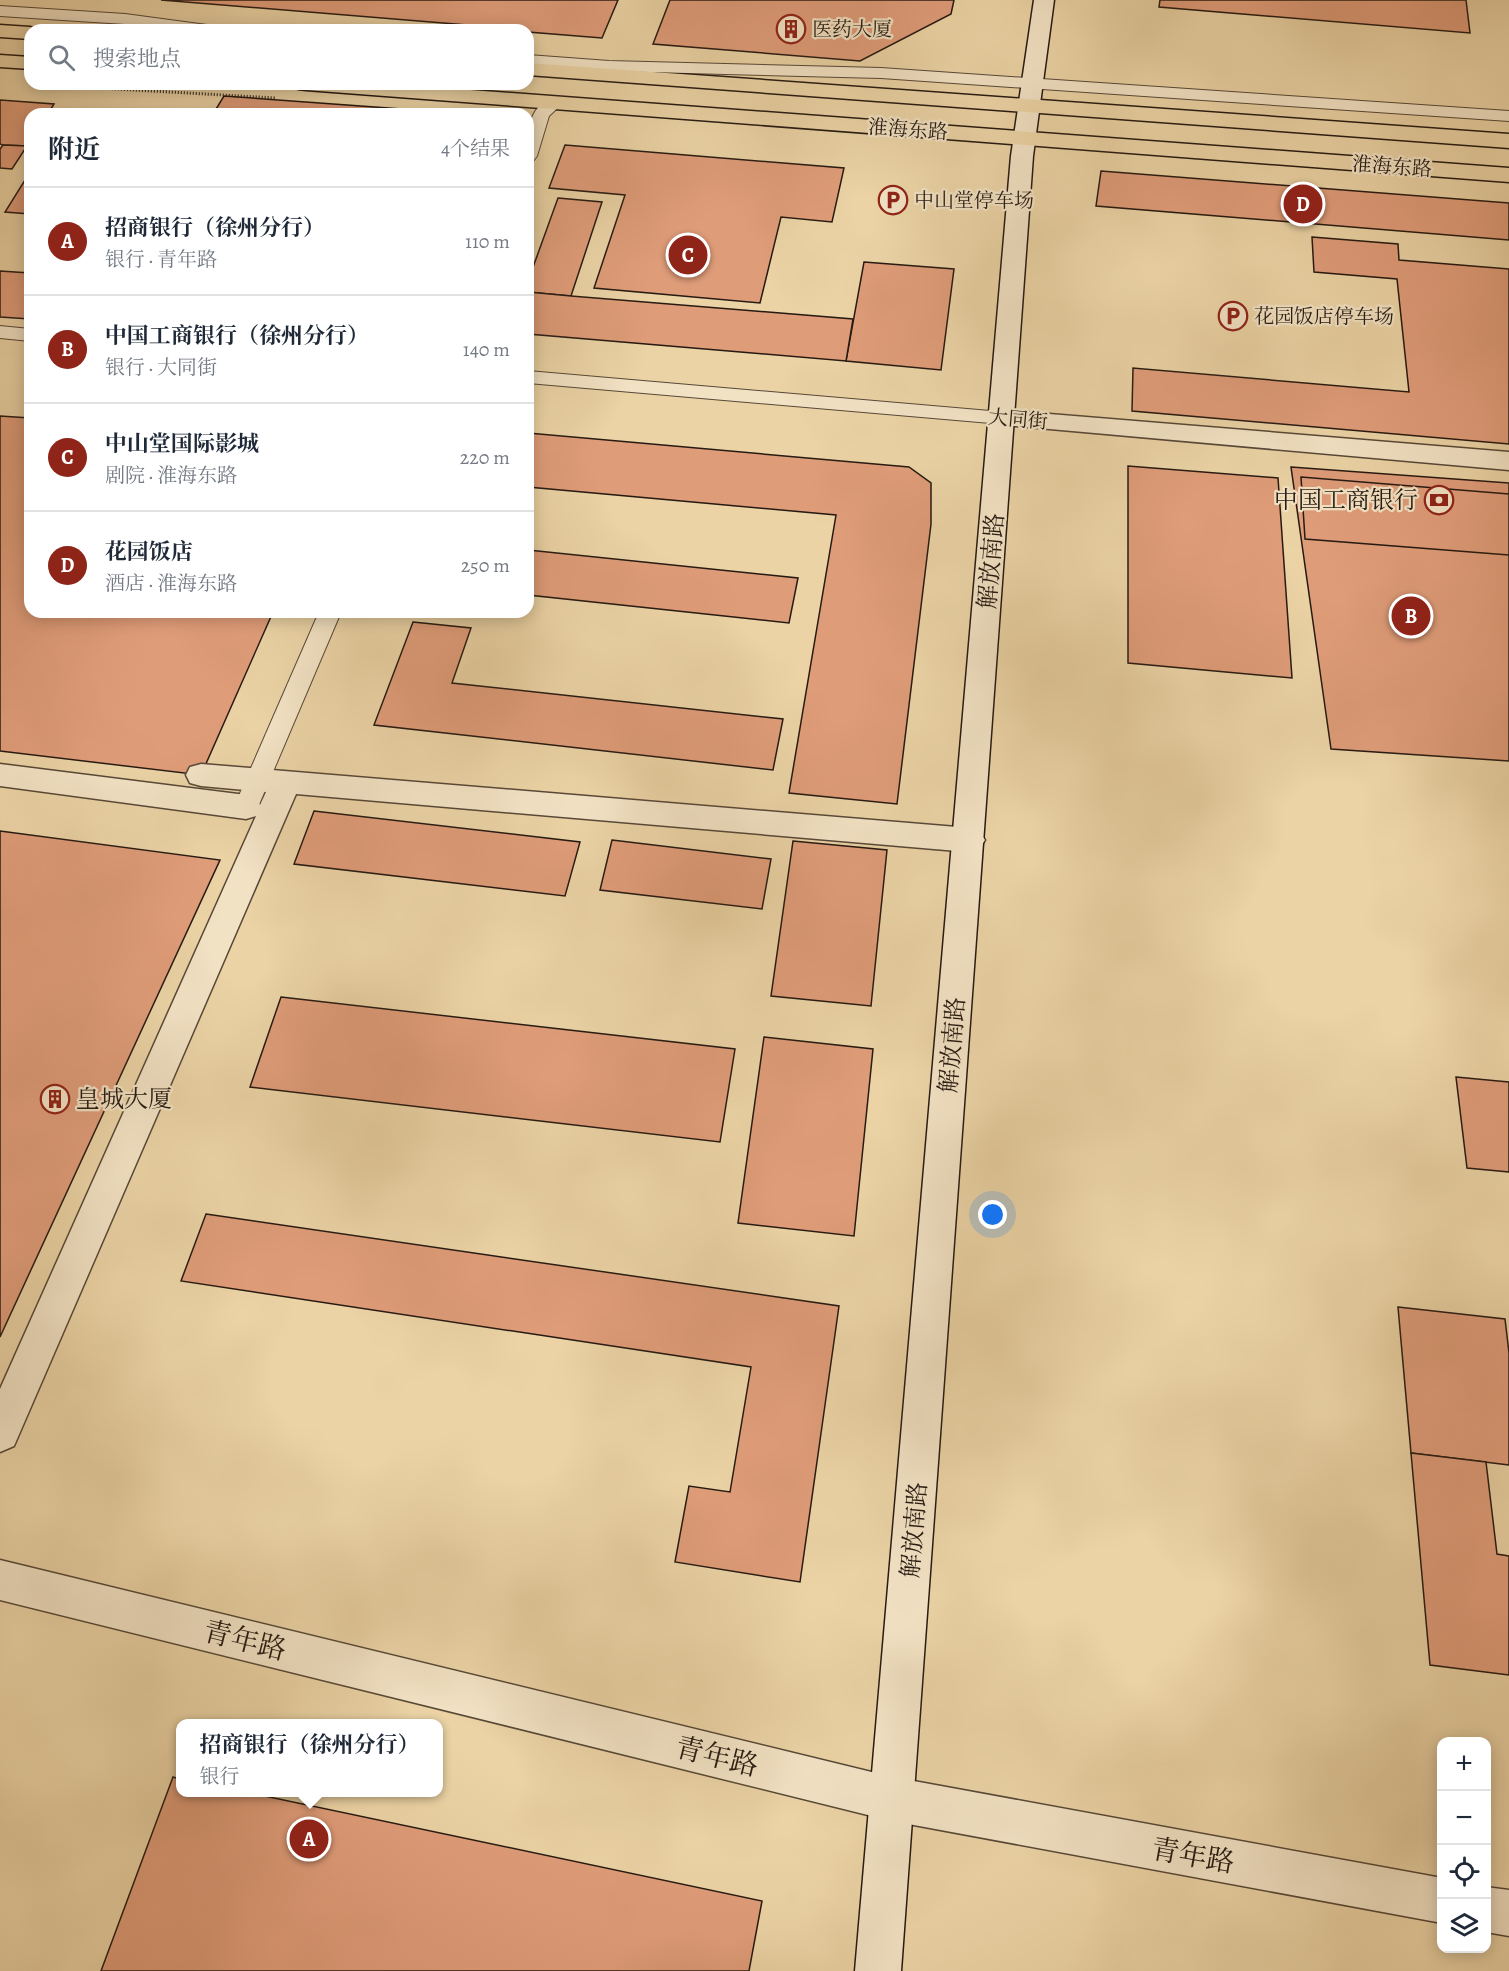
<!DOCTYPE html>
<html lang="zh">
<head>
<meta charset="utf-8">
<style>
  :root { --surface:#fff; --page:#f6f6f7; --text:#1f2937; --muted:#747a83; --line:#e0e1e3; --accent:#8f2418 }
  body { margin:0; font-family:Alegreya,"Noto Serif SC",serif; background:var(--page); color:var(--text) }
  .controls { position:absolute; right:18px; bottom:18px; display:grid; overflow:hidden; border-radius:12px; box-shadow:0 3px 15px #0003 }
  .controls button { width:54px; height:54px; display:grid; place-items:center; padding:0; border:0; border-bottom:2px solid var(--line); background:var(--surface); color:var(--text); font:30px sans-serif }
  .you { position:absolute; left:993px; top:1215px; width:21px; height:21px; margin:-15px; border:4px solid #fff; border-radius:50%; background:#1a73e8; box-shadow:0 0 0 9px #1a73e833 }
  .badge { display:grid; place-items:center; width:39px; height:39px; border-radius:50%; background:var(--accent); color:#fff; font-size:20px; font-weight:700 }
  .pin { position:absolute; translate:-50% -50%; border:3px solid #fff; box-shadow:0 2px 6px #0006 }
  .popup { position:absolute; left:176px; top:1719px; width:267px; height:78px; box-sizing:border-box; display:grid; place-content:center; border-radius:12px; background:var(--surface); filter:drop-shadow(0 2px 4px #0005); font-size:20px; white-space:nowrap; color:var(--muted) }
  .popup b { font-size:22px; color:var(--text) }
  .popup::after { content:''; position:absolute; left:50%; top:100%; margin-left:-12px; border:12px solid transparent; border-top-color:var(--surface) }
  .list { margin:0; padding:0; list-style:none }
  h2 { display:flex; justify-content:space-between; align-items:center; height:78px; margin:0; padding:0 24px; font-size:26px }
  h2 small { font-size:20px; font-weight:400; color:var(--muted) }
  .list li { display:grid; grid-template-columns:39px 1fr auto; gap:18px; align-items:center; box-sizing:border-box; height:108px; padding:0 24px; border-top:2px solid var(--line) }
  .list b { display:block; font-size:22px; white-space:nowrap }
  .list p { margin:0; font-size:20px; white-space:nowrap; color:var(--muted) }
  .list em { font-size:20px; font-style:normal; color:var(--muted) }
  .icon { flex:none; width:33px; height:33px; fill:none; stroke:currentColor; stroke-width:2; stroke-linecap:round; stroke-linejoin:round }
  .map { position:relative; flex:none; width:1509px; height:1971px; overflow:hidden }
  .search { position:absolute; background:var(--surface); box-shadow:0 3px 15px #0003; left:24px; top:24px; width:510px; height:66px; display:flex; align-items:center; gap:15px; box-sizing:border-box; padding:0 21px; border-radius:18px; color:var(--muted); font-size:22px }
  .panel { position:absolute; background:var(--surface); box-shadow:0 3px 15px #0003; left:24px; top:108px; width:510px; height:510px; border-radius:18px }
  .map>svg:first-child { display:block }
  .building { fill:#df9c79; stroke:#261a12; stroke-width:1.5 }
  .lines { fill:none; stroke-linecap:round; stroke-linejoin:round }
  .service-casing { stroke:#574837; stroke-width:2 }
  .minor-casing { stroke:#574837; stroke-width:3 }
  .tertiary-casing { stroke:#574837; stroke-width:3 }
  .secondary-casing { stroke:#261a12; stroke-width:3 }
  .primary-casing { stroke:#261a12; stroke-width:3 }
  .path { stroke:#261a12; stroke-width:3; stroke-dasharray:1 2; stroke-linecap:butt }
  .service { fill:#f2e2c4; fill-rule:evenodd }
  .minor { fill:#f2e2c4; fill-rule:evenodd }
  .tertiary { fill:#f2e2c4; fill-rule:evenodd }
  .secondary { fill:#f2e2c4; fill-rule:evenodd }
  .primary { fill:#ebd3a5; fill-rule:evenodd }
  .labels { text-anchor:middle; stroke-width:4.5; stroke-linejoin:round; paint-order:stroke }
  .far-poi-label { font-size:20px; fill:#261a12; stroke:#f2e2c4; text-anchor:start }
  .far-street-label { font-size:20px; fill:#261a12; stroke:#f2e2c4 }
  .poi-label { font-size:24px; fill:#261a12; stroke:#f2e2c4; text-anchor:end }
  .street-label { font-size:24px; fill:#261a12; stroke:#f2e2c4 }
  .near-street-label { font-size:28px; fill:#261a12; stroke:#f2e2c4 }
</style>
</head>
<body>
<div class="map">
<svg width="1509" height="1971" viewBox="0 0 1509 1971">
  <rect width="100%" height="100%" fill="#ebd3a5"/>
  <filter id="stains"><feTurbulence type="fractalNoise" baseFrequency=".00333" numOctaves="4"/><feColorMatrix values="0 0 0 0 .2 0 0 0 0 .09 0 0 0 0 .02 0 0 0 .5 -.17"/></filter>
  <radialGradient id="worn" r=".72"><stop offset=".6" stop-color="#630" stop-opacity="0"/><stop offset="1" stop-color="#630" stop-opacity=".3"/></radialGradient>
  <g class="building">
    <path d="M161 0H618L602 38 528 32V30Z"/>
    <path d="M670 0H954L951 14 860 61 653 44Z"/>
    <path d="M1160 0H1466L1470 33 1159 7Z"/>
    <path d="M224 96 429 111 428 114H213Z"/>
    <path d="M0 100 54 104 48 114H30V141L27 146 3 145 0 144Z"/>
    <path d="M3 145 27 146 12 169 0 168V149Z"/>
    <path d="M565 145 844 168 832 222 781 217 760 303 594 288 625 195 549 188Z"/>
    <path d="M1101 171 1509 203V240L1096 206Z"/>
    <path d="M30 172V214L5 212Z"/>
    <path d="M558 198 602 202 571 296 528 292V281Z"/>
    <path d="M1312 237 1398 244 1399 260 1509 269V444L1132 411 1133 368 1409 392 1397 279 1314 272Z"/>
    <path d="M864 262 954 269 941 370 846 361Z"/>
    <path d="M0 271 30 273V319L0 317Z"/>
    <path d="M528 292 571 296 853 319 846 361 528 334Z"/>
    <path d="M0 416 30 418V612H273L201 775 0 751Z"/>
    <path d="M528 433 909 467 931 483V524L897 804 789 793 836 515 528 487Z"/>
    <path d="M1128 466 1278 478 1292 678 1128 663Z"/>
    <path d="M1291 467 1509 483V761L1331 749Z"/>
    <path d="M1301 477 1509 494V555L1305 539Z"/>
    <path d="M528 550 798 578 789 623 528 595Z"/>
    <path d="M413 622 471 628 452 683 783 719 773 770 374 725Z"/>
    <path d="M314 811 580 842 565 896 294 864Z"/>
    <path d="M0 831 220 860 0 1337Z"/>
    <path d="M612 840 771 859 762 909 600 890Z"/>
    <path d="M793 841 887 850 871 1006 771 996Z"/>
    <path d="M281 997 735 1049 720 1142 250 1087Z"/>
    <path d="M764 1037 873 1049 854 1236 738 1223Z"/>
    <path d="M1456 1077 1509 1082V1172L1467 1168Z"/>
    <path d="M206 1214 839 1306 800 1582 675 1562 689 1486 730 1492 751 1367 181 1281Z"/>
    <path d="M1398 1307 1505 1319 1509 1353V1465L1411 1453Z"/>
    <path d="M1411 1453 1486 1462 1497 1554 1509 1556V1675L1430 1665Z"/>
    <path d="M173 1777 180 1779V1792H246L762 1901 749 1971H101Z"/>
  </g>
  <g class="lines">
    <g class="service-casing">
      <g id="service">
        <path d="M0 6 125 14 207 25 215 30H171L125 24 0 16Z"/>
        <path d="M528 55 609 61 881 68 1509 111V121L881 78 609 71 528 65Z"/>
        <path d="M555 98 563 103 549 116 537 156 534 160 528 161C528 137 525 105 555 98Z"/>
        <path d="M0 326 30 329V341L0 338Z"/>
        <path d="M528 371 1002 412 1009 414 1012 418 1009 422 1002 424 528 383Z"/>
        <path d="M319 612H341L258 807 254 813 246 816 238 813 234 807Z"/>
      </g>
    </g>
    <g class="minor-casing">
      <g id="minor">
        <path d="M1002 410 1509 452V470L993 424 989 418 993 412Z"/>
        <path d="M0 764 246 795 257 799 260 805 266 792 201 786 190 783 186 775 190 767 201 764 969 828 980 832 985 840 980 848 969 852 296 794 14 1446 0 1452V1389L256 816 246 819 0 786Z"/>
      </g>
    </g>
    <g class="tertiary-casing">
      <g id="tertiary">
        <path d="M0 1560 892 1777 1442 1878V1923L892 1821 0 1600Z"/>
        <path d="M1486 1887 1509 1890V1936L1486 1932Z"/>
      </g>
    </g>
    <g class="secondary-casing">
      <path id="secondary" d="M1034 0H1054L1033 156 901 1971H855L1011 156Z"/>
    </g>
    <g class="primary-casing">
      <g id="primary">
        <path d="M0 25 30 27 38 30H30V39L0 37Z"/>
        <path d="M0 55 30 57V69L0 67Z"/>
        <path d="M528 63 1509 134V148L528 75Z"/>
        <path d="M295 84H391L1509 168V182L306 90 298 89Z"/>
      </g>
    </g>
    <path class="path" d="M46 85 276 98"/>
    <use href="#service" class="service"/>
    <use href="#minor" class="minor"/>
    <use href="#tertiary" class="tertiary"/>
    <use href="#secondary" class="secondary"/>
    <use href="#primary" class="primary"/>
  </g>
  <defs>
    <g id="building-ring" transform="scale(1.5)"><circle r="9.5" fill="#f2e2c4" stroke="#8f2418" stroke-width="1.5"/><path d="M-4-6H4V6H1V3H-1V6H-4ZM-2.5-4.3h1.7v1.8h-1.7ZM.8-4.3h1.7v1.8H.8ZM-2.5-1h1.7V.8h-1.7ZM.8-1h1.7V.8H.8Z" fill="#8f2418"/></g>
    <g id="parking-ring" transform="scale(1.5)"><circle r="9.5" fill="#f2e2c4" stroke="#8f2418" stroke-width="1.5"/><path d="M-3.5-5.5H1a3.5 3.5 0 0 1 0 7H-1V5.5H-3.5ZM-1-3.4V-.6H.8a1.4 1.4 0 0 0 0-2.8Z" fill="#8f2418"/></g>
    <g id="bank-ring" transform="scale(1.5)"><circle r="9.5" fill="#f2e2c4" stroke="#8f2418" stroke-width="1.5"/><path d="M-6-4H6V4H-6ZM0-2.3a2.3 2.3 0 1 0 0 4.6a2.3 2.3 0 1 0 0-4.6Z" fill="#8f2418"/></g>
  </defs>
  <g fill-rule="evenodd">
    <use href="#building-ring" x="791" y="29"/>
    <use href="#parking-ring" x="893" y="200"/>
    <use href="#parking-ring" x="1233" y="316"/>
    <use href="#bank-ring" x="1439" y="500"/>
    <use href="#building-ring" x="55" y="1099"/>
  </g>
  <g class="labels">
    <g class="far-poi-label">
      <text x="812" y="36">医药大厦</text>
      <text x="914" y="207">中山堂停车场</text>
      <text x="1254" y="323">花园饭店停车场</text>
    </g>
    <g class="far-street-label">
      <text transform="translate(908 129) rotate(4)" y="7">淮海东路</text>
      <text transform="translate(1392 166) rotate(4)" y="7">淮海东路</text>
      <text transform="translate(1018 419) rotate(5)" y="7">大同街</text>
    </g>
    <g class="poi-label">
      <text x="1418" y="508">中国工商银行</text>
      <text x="76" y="1107" text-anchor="start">皇城大厦</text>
    </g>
    <g class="street-label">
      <text transform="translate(991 561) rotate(-85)" y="8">解放南路</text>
      <text transform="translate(952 1045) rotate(-85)" y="8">解放南路</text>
      <text transform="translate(914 1530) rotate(-85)" y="8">解放南路</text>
    </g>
    <g class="near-street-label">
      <text transform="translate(245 1640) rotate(14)" y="10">青年路</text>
      <text transform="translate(717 1756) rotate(14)" y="10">青年路</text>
      <text transform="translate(1193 1855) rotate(10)" y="10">青年路</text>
    </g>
  </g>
  <rect width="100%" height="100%" filter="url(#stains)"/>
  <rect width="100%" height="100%" fill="url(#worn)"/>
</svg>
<div class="controls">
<button>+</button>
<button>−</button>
<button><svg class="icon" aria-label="locate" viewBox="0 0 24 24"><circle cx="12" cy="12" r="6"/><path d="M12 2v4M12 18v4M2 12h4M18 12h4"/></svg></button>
<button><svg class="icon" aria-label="layers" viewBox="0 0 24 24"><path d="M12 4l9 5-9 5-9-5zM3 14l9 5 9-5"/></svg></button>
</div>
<div class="you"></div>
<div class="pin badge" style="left:309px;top:1839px">A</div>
<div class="popup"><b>招商银行（徐州分行）</b>银行</div>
<div class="pin badge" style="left:1411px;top:616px">B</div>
<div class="pin badge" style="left:688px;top:255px">C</div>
<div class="pin badge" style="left:1303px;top:204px">D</div>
<div class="search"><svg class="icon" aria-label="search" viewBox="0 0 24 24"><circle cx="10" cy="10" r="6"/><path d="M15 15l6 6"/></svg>搜索地点</div>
<section class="panel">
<h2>附近<small>4个结果</small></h2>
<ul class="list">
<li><span class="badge">A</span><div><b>招商银行（徐州分行）</b><p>银行 · 青年路</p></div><em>110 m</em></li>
<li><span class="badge">B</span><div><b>中国工商银行（徐州分行）</b><p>银行 · 大同街</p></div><em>140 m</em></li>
<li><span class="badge">C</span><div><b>中山堂国际影城</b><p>剧院 · 淮海东路</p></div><em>220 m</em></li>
<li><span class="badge">D</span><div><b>花园饭店</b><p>酒店 · 淮海东路</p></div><em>250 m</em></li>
</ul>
</section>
</div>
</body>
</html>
